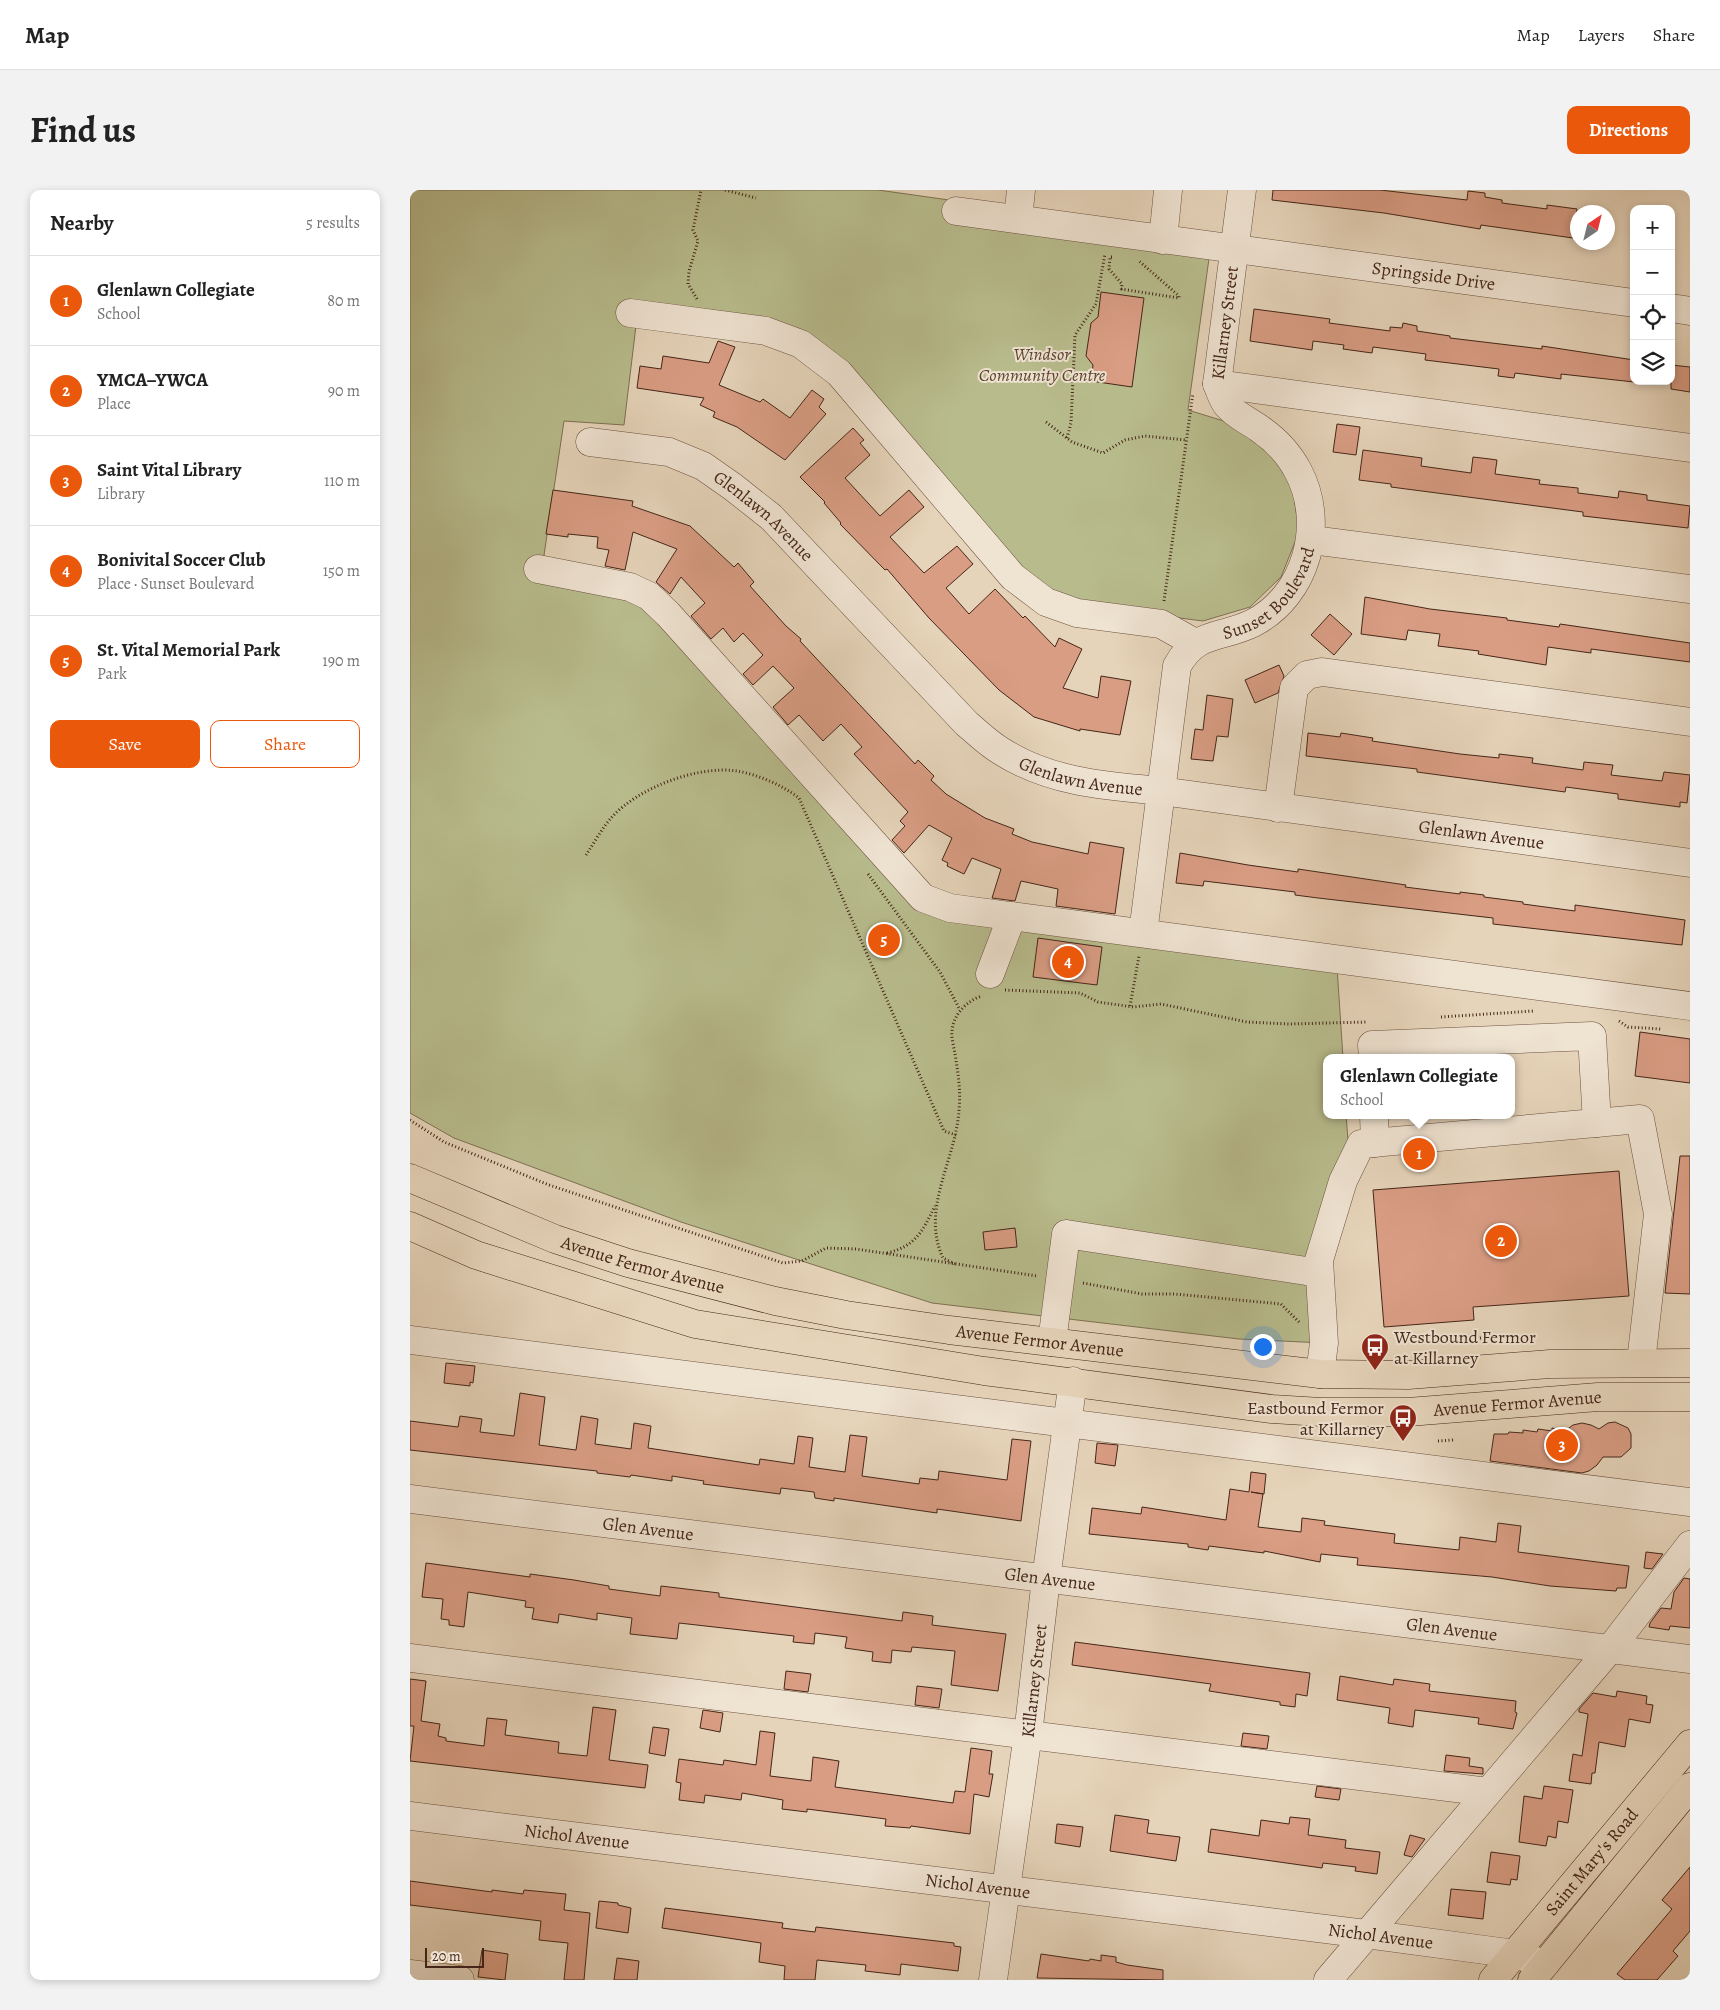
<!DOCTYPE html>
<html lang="en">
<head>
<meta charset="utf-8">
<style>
  :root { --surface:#fff; --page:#f2f2f2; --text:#222; --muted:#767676; --line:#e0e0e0; --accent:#ea580c }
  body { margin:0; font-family:Alegreya,serif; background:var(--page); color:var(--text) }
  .controls { position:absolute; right:15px; top:15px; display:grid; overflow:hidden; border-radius:10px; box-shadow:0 2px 8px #0003 }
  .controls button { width:45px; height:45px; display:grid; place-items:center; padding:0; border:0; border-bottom:1px solid var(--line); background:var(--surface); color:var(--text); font:25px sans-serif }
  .compass { position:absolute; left:1160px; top:15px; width:45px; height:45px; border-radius:50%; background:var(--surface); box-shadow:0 2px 8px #0003; rotate:35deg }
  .scale { position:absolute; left:15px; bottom:12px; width:59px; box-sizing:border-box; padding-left:5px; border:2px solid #452618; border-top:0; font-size:14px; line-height:18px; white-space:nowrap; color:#452618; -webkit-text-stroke:4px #efe3d2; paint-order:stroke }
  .you { position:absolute; left:852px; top:1156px; width:18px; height:18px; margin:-12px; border:4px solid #fff; border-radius:50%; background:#1a73e8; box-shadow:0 0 0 8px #1a73e833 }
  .badge { display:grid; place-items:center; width:32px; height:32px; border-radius:50%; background:var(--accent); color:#fff; font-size:16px; font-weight:700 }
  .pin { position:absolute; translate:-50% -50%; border:2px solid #fff; box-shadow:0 1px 5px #0006 }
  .popup { position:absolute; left:913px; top:864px; width:192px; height:65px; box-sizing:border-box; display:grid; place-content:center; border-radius:10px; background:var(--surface); filter:drop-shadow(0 1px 4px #0005); font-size:16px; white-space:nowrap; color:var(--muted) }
  .popup b { font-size:19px; color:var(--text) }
  .popup::after { content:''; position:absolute; left:50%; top:100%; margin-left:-10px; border:10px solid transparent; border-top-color:var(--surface) }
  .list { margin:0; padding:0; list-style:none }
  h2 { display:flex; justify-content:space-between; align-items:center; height:65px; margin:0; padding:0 20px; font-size:21px }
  h2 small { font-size:16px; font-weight:400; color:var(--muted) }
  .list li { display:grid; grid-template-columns:32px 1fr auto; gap:15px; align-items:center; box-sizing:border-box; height:90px; padding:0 20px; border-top:1px solid var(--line) }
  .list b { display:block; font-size:19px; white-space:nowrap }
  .list p { margin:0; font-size:16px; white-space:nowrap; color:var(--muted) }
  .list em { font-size:16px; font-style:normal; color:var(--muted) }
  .actions { display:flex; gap:10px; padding:15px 20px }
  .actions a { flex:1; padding:11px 0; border:1px solid var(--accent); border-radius:10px; text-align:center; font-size:18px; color:var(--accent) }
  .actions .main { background:var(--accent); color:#fff }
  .icon { flex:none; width:28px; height:28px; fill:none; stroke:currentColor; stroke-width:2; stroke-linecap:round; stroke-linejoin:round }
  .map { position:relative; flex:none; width:1280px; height:1790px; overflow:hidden; border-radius:10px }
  header { display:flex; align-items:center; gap:30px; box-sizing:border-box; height:70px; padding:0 25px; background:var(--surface); border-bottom:1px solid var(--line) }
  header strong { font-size:24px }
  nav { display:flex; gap:28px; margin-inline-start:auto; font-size:18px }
  .intro { display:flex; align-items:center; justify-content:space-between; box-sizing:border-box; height:120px; padding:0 30px }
  h1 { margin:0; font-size:35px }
  .button { padding:12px 22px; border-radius:10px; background:var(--accent); color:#fff; font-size:18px; font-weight:700 }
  main { display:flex; gap:30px; padding:0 30px }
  aside { flex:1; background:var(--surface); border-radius:10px; box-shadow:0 2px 8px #0003 }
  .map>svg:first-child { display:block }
  .green { fill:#b8bc8d; stroke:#7e7152 }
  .building { fill:#d99d84; stroke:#452618 }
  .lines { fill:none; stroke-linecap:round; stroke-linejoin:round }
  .minor-casing { stroke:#6d5240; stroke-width:29 }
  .major-casing { stroke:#452618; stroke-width:29 }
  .path { stroke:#452618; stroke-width:3; stroke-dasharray:1 2.5; stroke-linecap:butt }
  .minor { stroke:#efe3d2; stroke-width:28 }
  .major { stroke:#e6d4ba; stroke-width:28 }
  .labels { text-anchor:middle; stroke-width:4; stroke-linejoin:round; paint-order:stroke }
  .street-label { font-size:18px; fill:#452618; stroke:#efe3d2 }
  .park-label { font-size:18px; font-style:italic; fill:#5c442f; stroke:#efe3d2 }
  .poi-label { font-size:18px; fill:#452618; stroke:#efe3d2; text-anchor:start }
</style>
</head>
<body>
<header>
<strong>Map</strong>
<nav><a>Map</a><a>Layers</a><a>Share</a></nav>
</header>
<div class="intro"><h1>Find us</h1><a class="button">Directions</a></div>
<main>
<aside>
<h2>Nearby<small>5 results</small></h2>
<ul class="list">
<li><span class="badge">1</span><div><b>Glenlawn Collegiate</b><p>School</p></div><em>80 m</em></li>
<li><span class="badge">2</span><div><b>YMCA–YWCA</b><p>Place</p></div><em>90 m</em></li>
<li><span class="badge">3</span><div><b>Saint Vital Library</b><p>Library</p></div><em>110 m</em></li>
<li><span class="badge">4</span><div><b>Bonivital Soccer Club</b><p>Place · Sunset Boulevard</p></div><em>150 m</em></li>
<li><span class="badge">5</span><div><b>St. Vital Memorial Park</b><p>Park</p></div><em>190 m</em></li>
</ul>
<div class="actions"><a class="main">Save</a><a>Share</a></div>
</aside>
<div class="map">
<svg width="1280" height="1790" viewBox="0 0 1280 1790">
  <rect width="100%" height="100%" fill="#e6d4ba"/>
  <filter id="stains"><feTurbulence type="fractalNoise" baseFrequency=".004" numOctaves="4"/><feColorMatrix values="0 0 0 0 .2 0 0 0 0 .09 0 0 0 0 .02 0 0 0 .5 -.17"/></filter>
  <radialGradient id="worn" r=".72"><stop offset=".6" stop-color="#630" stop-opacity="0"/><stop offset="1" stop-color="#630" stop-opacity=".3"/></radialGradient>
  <path class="green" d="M0 0H468L802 47 778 220 830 236 871 270 883 300 889 342 871 387 840 417 793 431 670 415 609 381 398 149 228 119 214 235 154 231 130 392 219 408 250 431 514 723 927 777 933 868H916V925H936L940 975 909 1070 914 1153 829 1149 522 1113 271 1032 44 948 0 923Z"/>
  <g class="building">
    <path d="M863 0H970L1057 10 1058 1 1075 3V7L1092 10V13L1137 19V15L1167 19 1163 48 1071 35 1070 39 974 23 862 10Z"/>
    <path d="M691 102 734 108 722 197 681 191 683 175 676 166 681 133 688 127Z"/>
    <path d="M844 119 920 129 919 133 980 141V137L992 138 993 133 1007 136V141L1040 146V148L1132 159V156L1224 170V192L1151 184V189L1105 183 1104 188 1088 186 1089 179 1015 170 1016 164 963 157 962 163 933 159 934 155 903 151 902 160 840 151Z"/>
    <path d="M308 151 325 157 309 195 350 212 353 209 380 228 402 200 414 209 409 217 416 224 375 270 327 237 303 227 305 222 290 215 294 208 227 198 230 176 251 179 253 166 299 173Z"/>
    <path d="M1261 175 1280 177V202L1261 199Z"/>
    <path d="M927 234 950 237 946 265 923 262Z"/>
    <path d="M443 238 454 250 450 253 460 265 435 288 470 326 499 300 514 317 480 347 514 383 547 356 563 374 536 398 559 424 585 399 613 428 615 426 645 457 649 448 672 459 653 498 688 508 691 486 721 491 710 545 670 539V541L624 527 589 500 519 428 477 379 475 380 430 334 431 333 414 313 415 312 390 287Z"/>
    <path d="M953 260 1012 268 1011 276 1061 283 1063 267 1080 269 1087 270 1085 284 1130 290 1129 294 1168 298V303L1208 308 1209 301 1237 305V310L1280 316 1278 338 1173 326V322L981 297V294L949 290Z"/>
    <path d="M143 300 223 311 222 316 280 336 324 377 328 373 344 392 340 396 376 436 391 449 390 451 505 574 508 570 524 586 521 590 536 604 575 628 604 639 602 644 622 652 678 664 680 652 714 658 705 724 646 716 648 699 611 691 605 711 582 708 591 679 562 668 554 684 537 676 538 673 532 670 542 648 519 635 494 663 482 650 495 636 490 631 498 622 444 564 452 557 431 534 413 551 389 525 378 535 363 517 384 498 363 476 343 495 333 484 353 465 333 443 324 452 313 438 301 449 281 426 295 413 271 387 260 404 246 392 267 359 223 342 215 380 195 376 199 360 187 358 188 347 158 344V347L136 344Z"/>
    <path d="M955 407 1020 419 1097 428V430L1149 437 1150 434 1280 453V472L1181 459V463L1138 457 1136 475 1068 464 1069 461 1028 456 1030 444 998 440 996 450 951 444Z"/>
    <path d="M920 424 942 444 924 465 901 445Z"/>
    <path d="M869 475 874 486 868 503 845 513 835 490Z"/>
    <path d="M797 505 823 509 818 547 807 546 803 571 781 569 785 539 793 540Z"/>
    <path d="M898 543 930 547 931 543 963 548 962 551 1050 564 1089 568V564L1123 568 1122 573 1173 580 1174 572 1203 575 1201 585 1252 591 1254 582 1280 585 1277 613 1270 612V617L1208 609V604L1156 597 1155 602 1007 582V579L896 566Z"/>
    <path d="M770 663 838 675 888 682V679L996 695 995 697 1050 704V702L1074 705V707L1113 712V714L1165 721V715L1275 730 1272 755 1083 734V728L908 708 885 705V702L794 691 793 696 766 693Z"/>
    <path d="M628 748 692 757 687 795 623 787Z"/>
    <path d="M1230 842 1280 849V893L1225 886Z"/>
    <path d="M1270 966H1280V1104L1255 1103Z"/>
    <path d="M1209 981 1219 1106 1063 1117 1064 1130 974 1137 963 1000Z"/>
    <path d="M605 1038 607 1057 575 1060 573 1042Z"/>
    <path d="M36 1173 65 1176 63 1193 60 1192V1196L34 1193Z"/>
    <path d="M110 1203 135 1207 129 1255 166 1260 171 1226 188 1229 185 1254 221 1259 224 1233 241 1236 238 1258 349 1275 350 1269 384 1274 388 1246 403 1248 399 1277 435 1282 440 1245 457 1247 452 1286 509 1294 510 1288 528 1290 529 1281 597 1290 602 1249 621 1251 611 1331 527 1319V1323L424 1308V1311L405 1308 404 1302 371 1298 370 1304 293 1294 294 1291 262 1286V1291L221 1285 220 1287 187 1283V1281L0 1260V1231L48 1237 50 1226 72 1229 70 1242 104 1246Z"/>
    <path d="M1205 1232 1218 1238 1221 1244V1258L1211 1267H1193L1187 1275 1179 1281 1172 1283 1080 1271 1084 1244H1098L1099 1242 1113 1243V1240L1127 1242 1128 1239 1142 1241V1238L1155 1241 1163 1235 1172 1233 1181 1235 1189 1239 1198 1233Z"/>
    <path d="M687 1253 708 1255 705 1276 685 1273Z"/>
    <path d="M841 1282 856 1284 854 1304 841 1302 853 1304 848 1337 891 1342 892 1328 915 1331 914 1335 985 1344 984 1353 1049 1360 1050 1347 1086 1352 1088 1333 1111 1336 1108 1362 1219 1376 1216 1398H1207L1206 1401 1140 1396 1082 1387 947 1375 948 1368 911 1364 910 1372 854 1361V1363L799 1356 798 1360 778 1357V1354L679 1344 682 1318 731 1324 732 1317 816 1330 820 1299 839 1302Z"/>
    <path d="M1236 1362 1253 1364 1242 1379 1234 1378Z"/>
    <path d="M16 1373 120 1387V1384L164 1390 199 1396V1399L250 1406 251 1396 309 1403V1407L492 1431 493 1422 523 1426 522 1435 596 1444 588 1501 541 1495 545 1461 502 1457 501 1462 482 1460 481 1473 462 1471 463 1462 435 1458 437 1447 405 1443 404 1454 383 1452 384 1446 269 1433 267 1449 220 1444 222 1428 187 1423V1430L149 1424 148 1433 122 1429 124 1418 115 1417 116 1411 58 1402 54 1437 39 1435V1430L31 1429 33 1409 12 1407Z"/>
    <path d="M1274 1388 1280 1389V1438L1260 1436 1259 1440 1239 1437 1240 1433 1251 1418 1261 1419 1264 1402Z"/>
    <path d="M665 1452 900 1483 897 1506 886 1504 885 1517 870 1515V1512L799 1501 801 1494 662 1475Z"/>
    <path d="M376 1481 401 1484 398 1502 374 1499Z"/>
    <path d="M930 1486 983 1495 984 1489 1020 1494 1019 1501 1106 1511 1105 1522 1107 1523 1103 1539 1068 1534 1069 1528 1005 1520 1003 1537 978 1533 980 1518 927 1510Z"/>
    <path d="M0 1489 16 1491 11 1531 30 1534 28 1546 36 1548V1551L74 1556 77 1528 97 1530 95 1545 149 1552 148 1563 177 1566 183 1517 206 1520 199 1570 238 1575 235 1598 0 1571 4 1536H0Z"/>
    <path d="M507 1496 532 1499 529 1518 505 1515Z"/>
    <path d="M1207 1501 1237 1506 1236 1514 1243 1515 1240 1533 1219 1529 1215 1557 1189 1552 1185 1583H1182L1181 1594 1159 1591 1163 1564 1172 1566 1178 1524 1169 1522V1519L1183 1503 1206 1507Z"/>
    <path d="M293 1520 313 1523 310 1542 290 1538Z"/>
    <path d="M243 1537 259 1539 255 1566 239 1563Z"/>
    <path d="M350 1541 365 1543 360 1586 401 1591 403 1567 429 1571 425 1597 543 1613 545 1601 555 1602 561 1558 582 1561 579 1584H583L579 1607 564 1604 560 1644 501 1636 500 1638 475 1636 476 1629 397 1619V1622L372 1619 373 1610 332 1603 331 1610 295 1605 294 1613 269 1610 271 1593 266 1592 269 1569 313 1575 314 1570 346 1575Z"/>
    <path d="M833 1543 859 1546 857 1559 831 1556Z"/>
    <path d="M1036 1565 1060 1568 1059 1576 1073 1578V1584L1034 1581Z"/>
    <path d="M907 1596 931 1599 929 1610 905 1607Z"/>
    <path d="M1134 1596 1163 1600 1158 1633 1148 1631 1146 1648 1138 1646 1136 1656 1109 1652 1114 1606 1132 1609Z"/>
    <path d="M705 1625 739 1630 737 1643 770 1647 766 1671 700 1661Z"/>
    <path d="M880 1627 900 1629 898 1645 936 1650 935 1658 970 1662 967 1684 945 1681 946 1677 913 1673 912 1678 798 1662 801 1639 849 1646 851 1630 879 1634Z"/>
    <path d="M647 1634 673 1637 670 1657 645 1653Z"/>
    <path d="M1000 1645 1015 1649 1002 1667 994 1665Z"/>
    <path d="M1081 1662 1110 1666 1107 1690 1101 1689 1100 1695 1077 1692Z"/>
    <path d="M1280 1677V1741L1263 1761 1268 1766 1247 1790H1215L1207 1784 1262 1719 1252 1710Z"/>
    <path d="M0 1691 82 1702V1700L113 1704 114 1700 156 1704 154 1720 180 1723 174 1790H154L158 1753 129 1750 131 1731 0 1715Z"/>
    <path d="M1041 1699 1076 1702 1073 1729 1038 1725Z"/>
    <path d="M189 1711 208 1713V1715L221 1718 218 1743 186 1738Z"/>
    <path d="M255 1718 373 1733 372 1738 405 1742 406 1737 544 1753V1756L551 1757 548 1781 491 1774 490 1785 455 1781 456 1775 407 1770 405 1790H374L375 1776 349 1772 351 1753 252 1738Z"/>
    <path d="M72 1760 98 1764 95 1790 68 1787Z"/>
    <path d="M631 1764 679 1771 680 1769 691 1771V1765L706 1767V1772L717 1775 753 1780V1790L627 1788Z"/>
    <path d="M207 1768 229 1771 227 1790H204Z"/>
  </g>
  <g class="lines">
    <g class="minor-casing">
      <g id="minor">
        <path id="s1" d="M546 21 1224 113"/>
        <path d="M608 29 611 0"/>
        <path d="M753 50 758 0"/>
        <path d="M1261 118 1280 121"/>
        <path d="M220 123 356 141 391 154 429 183 603 387 636 412 667 423 751 434 785 453"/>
        <path d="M807 194 1280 258"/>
        <path id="s2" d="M180 252 259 262 293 276 323 297 361 327 557 534C568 543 579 554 591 561 639 592 695 596 751 601L1280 673"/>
        <path d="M902 350 1280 399"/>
        <path d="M128 379 220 397 239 406 258 424 513 708 540 718 1280 816"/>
        <path d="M868 618 884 498 897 485 912 482 1280 532"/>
        <path id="s3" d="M733 743 767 476C787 440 811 449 843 433 897 405 916 333 888 281 879 264 866 250 850 239 839 231 825 225 817 215 812 209 810 200 807 194L832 0"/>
        <path d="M580 784 602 726"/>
        <path d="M963 868 962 855 1182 846 1187 933"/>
        <path d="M964 925 965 953"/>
        <path d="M0 1150 1280 1312"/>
        <path d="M642 1152 656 1044 909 1083"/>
        <path d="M910 1184 914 1153 909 1070 933 991 951 954 1230 929 1248 1024 1231 1172"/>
        <path id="s4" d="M0 1309 1280 1469"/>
        <path d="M0 1468 1078 1602"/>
        <path id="s5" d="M0 1626 956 1744 1105 1764 1135 1774"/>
        <path d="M0 1784 50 1790"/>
        <path id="s6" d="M583 1790 618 1544 636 1389 663 1191"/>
        <path d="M918 1790 1200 1459 1280 1355"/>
      </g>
    </g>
    <g class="major-casing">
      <g id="major">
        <path id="s7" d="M0 988 145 1049 218 1073 365 1111 436 1125 539 1140 910 1184 998 1185 1140 1174 1280 1173"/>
        <path id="s8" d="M0 1036 66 1065 285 1134 574 1181 862 1219 911 1222H998L1188 1207H1280"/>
        <path id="s9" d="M1083 1790 1280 1554"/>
        <path d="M1122 1790 1280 1597"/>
      </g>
    </g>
    <g class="path">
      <path d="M315 0 346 8"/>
      <path d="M702 67H700L699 79 712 94 711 102"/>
      <path d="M711 99 769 108V106L729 71"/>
      <path d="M287 109 278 94 279 81 288 51 283 40 291 0"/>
      <path d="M636 232 662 252 693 263 715 250 735 246 776 250"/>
      <path d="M657 248 661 233 665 145 686 114 695 64"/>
      <path d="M754 411 783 203"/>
      <path d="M176 665C184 653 192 638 202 627 228 598 288 575 327 581 349 585 372 595 389 608L534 941 546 945"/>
      <path d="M458 684 530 782 550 820"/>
      <path d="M595 800 670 803 688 812 723 817 751 814 837 832 879 834 957 832"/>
      <path d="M720 816 729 766"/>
      <path d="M1031 827 1124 821"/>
      <path d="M1209 831 1218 837 1251 839"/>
      <path d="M0 930 34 952 139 995 373 1073 392 1071 416 1058 446 1059 627 1086"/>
      <path d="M477 1063C506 1056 512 1042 525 1016"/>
      <path d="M545 1074 533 1068C510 1019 546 970 549 920 551 901 548 883 545 864 544 857 541 848 542 841 543 824 558 810 572 806"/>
      <path d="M673 1093 732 1104H765L871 1114 890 1133"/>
      <path d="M1063 1149 1078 1147"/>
      <path d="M1028 1251 1043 1250"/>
    </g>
    <use href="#minor" class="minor"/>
    <use href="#major" class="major"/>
  </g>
  <defs>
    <g id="bus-pin" transform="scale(1.4375)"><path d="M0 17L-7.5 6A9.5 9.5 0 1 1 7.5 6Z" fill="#8f2418" stroke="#efe3d2"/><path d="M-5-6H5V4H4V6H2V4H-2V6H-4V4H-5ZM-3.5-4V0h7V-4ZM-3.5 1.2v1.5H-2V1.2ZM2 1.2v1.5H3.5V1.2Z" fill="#fff"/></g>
  </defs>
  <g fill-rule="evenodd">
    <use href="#bus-pin" x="965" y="1157"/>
    <use href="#bus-pin" x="993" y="1228"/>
  </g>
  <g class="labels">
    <g class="street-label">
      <text dy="6" stroke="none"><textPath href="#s1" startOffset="482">Springside Drive</textPath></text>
      <text dy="6" stroke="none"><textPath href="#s3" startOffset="718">Killarney Street</textPath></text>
      <text dy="6" stroke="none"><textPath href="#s2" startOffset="195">Glenlawn Avenue</textPath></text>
      <text dy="6" stroke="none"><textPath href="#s3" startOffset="392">Sunset Boulevard</textPath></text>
      <text dy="6" stroke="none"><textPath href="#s2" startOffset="615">Glenlawn Avenue</textPath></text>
      <text dy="6" stroke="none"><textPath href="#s2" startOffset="1020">Glenlawn Avenue</textPath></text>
      <text dy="6" stroke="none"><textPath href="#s7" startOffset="249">Avenue Fermor Avenue</textPath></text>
      <text dy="6" stroke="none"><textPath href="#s7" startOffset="654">Avenue Fermor Avenue</textPath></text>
      <text dy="6" stroke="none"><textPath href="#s8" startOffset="1131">Avenue Fermor Avenue</textPath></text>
      <text dy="6" stroke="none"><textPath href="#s4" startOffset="240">Glen Avenue</textPath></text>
      <text dy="6" stroke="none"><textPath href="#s4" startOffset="645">Glen Avenue</textPath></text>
      <text dy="6" stroke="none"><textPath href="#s4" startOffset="1050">Glen Avenue</textPath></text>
      <text dy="6" stroke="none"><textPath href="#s6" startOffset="302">Killarney Street</textPath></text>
      <text dy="6" stroke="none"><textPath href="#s5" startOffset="168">Nichol Avenue</textPath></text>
      <text dy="6" stroke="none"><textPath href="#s9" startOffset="154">Saint Mary's Road</textPath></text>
      <text dy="6" stroke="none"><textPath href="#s5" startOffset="572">Nichol Avenue</textPath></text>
      <text dy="6" stroke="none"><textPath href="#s5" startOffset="978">Nichol Avenue</textPath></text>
    </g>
    <g class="park-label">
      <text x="632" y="170">Windsor<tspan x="632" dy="21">Community Centre</tspan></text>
    </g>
    <g class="poi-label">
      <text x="984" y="1153">Westbound Fermor<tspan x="984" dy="21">at Killarney</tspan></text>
      <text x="974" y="1224" text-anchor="end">Eastbound Fermor<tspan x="974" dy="21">at Killarney</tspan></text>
    </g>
  </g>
  <rect width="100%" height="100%" filter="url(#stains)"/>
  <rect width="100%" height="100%" fill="url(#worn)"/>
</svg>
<div class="controls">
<button>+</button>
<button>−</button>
<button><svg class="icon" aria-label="locate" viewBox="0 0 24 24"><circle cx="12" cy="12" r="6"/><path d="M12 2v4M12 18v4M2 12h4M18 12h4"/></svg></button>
<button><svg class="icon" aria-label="layers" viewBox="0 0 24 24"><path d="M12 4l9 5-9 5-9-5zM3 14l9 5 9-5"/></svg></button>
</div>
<svg class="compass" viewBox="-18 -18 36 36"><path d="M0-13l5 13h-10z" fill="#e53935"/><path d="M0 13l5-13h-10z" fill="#767676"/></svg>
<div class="scale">20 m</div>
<div class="you"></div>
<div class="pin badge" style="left:1009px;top:964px">1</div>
<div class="popup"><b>Glenlawn Collegiate</b>School</div>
<div class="pin badge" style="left:1091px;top:1051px">2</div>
<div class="pin badge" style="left:1152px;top:1255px">3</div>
<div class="pin badge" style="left:658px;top:772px">4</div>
<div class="pin badge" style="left:474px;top:750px">5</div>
</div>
</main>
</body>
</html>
